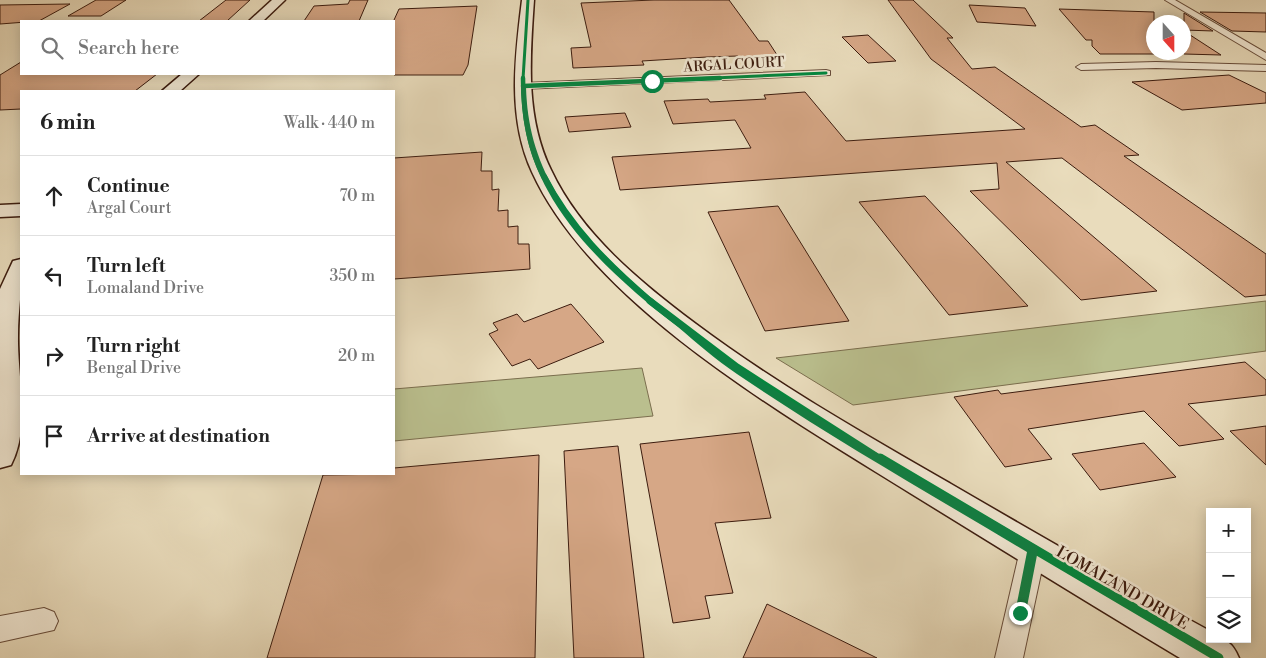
<!DOCTYPE html>
<html lang="en">
<head>
<meta charset="utf-8">
<style>
  :root { --surface:#fff; --page:#f2f2f2; --text:#222; --muted:#767676; --line:#e0e0e0 }
  body { margin:0; font-family:"Libre Bodoni",serif; background:var(--page); color:var(--text) }
  .controls { position:absolute; right:15px; bottom:15px; display:grid; overflow:hidden; border-radius:0px; box-shadow:0 2px 12px #0003 }
  .controls button { width:45px; height:45px; display:grid; place-items:center; padding:0; border:0; border-bottom:1px solid var(--line); background:var(--surface); color:var(--text); font:25px sans-serif }
  .compass { position:absolute; left:1146px; top:15px; width:45px; height:45px; border-radius:50%; background:var(--surface); box-shadow:0 2px 12px #0003; rotate:159deg }
  .stop { position:absolute; width:15px; height:15px; margin:-11px; border:4px solid #0b8043; border-radius:50%; background:#fff }
  .stop.end { background:#0b8043; border-color:#fff; box-shadow:0 1px 5px #0008 }
  .list { margin:0; padding:0; list-style:none }
  h2 { display:flex; justify-content:space-between; align-items:center; height:65px; margin:0; padding:0 20px; font-size:21px }
  h2 small { font-size:16px; font-weight:400; color:var(--muted) }
  .list li { display:grid; grid-template-columns:32px 1fr auto; gap:15px; align-items:center; box-sizing:border-box; height:80px; padding:0 20px; border-top:1px solid var(--line) }
  .list b { display:block; font-size:19px; white-space:nowrap }
  .list p { margin:0; font-size:16px; white-space:nowrap; color:var(--muted) }
  .list em { font-size:16px; font-style:normal; color:var(--muted) }
  .icon { flex:none; width:28px; height:28px; fill:none; stroke:currentColor; stroke-width:2; stroke-linecap:round; stroke-linejoin:round }
  .map { position:relative; flex:none; width:1266px; height:658px; overflow:hidden }
  .search { position:absolute; background:var(--surface); box-shadow:0 2px 12px #0003; left:20px; top:20px; width:375px; height:55px; display:flex; align-items:center; gap:12px; box-sizing:border-box; padding:0 18px; border-radius:0px; color:var(--muted); font-size:19px }
  .panel { position:absolute; background:var(--surface); box-shadow:0 2px 12px #0003; left:20px; top:90px; width:375px; height:385px; border-radius:0px }
  .map>svg:first-child { display:block }
  .green { fill:#babf8e; stroke:#7b6e4e }
  .building { fill:#d6a786; stroke:#3c1c0f }
  .lines { fill:none; stroke-linecap:round; stroke-linejoin:round }
  .street-casing { stroke:#674c3a; stroke-width:2 }
  .secondary-casing { stroke:#3c1c0f; stroke-width:3 }
  .street { fill:#f1e8d3; fill-rule:evenodd }
  .secondary { fill:#f1e8d3; fill-rule:evenodd }
  .cycleway-far4-casing { stroke:#f1e8d3; stroke-width:5 }
  .cycleway-far3-casing { stroke:#f1e8d3; stroke-width:6 }
  .cycleway-far2-casing { stroke:#f1e8d3; stroke-width:8 }
  .cycleway-far1-casing { stroke:#f1e8d3; stroke-width:10 }
  .cycleway-casing { stroke:#f1e8d3; stroke-width:12 }
  .cycleway-far4 { stroke:#00873e; stroke-width:3 }
  .cycleway-far3 { stroke:#00873e; stroke-width:4.5 }
  .cycleway-far2 { stroke:#00873e; stroke-width:5.5 }
  .cycleway-far1 { stroke:#00873e; stroke-width:7 }
  .cycleway { stroke:#00873e; stroke-width:9 }
  .route { fill:#0b8043 }
  .labels { text-anchor:middle; stroke-width:5; stroke-linejoin:round; paint-order:stroke }
  .far-street-label { font-size:14px; fill:#3c1c0f; stroke:#f1e8d3 }
  .street-label { font-size:16px; fill:#3c1c0f; stroke:#f1e8d3 }
</style>
</head>
<body>
<div class="map">
<svg width="1266" height="658" viewBox="0 0 1266 658">
  <rect width="100%" height="100%" fill="#e9dcbc"/>
  <filter id="stains"><feTurbulence type="fractalNoise" baseFrequency=".004" numOctaves="4"/><feColorMatrix values="0 0 0 0 .2 0 0 0 0 .09 0 0 0 0 .02 0 0 0 .5 -.17"/></filter>
  <radialGradient id="worn" r=".72"><stop offset=".6" stop-color="#630" stop-opacity="0"/><stop offset="1" stop-color="#630" stop-opacity=".3"/></radialGradient>
  <g class="green">
    <path d="M1266 301V351L853 405 776 358Z"/>
    <path d="M642 368 653 416 394 441V389Z"/>
  </g>
  <g class="building">
    <path d="M96 0H126L101 16H68Z"/>
    <path d="M226 0H250L227 21H199Z"/>
    <path d="M350 0H368L359 21H304L314 6 348 4Z"/>
    <path d="M654 0H729L759 41H768L779 58 740 60 738 56 707 57 642 61 644 65 573 68 571 48 591 47 581 3Z"/>
    <path d="M888 0H913L953 38H947L972 69 995 67 1081 127 1095 125 1139 155 1124 156 1266 254V295L1245 297 1062 158 1006 162 1157 291 1081 300 970 191 999 189 997 163 620 190 612 157 751 148 735 120 673 124 664 101 708 99 710 102 766 99 764 95 805 92 846 141 1025 129 931 59Z"/>
    <path d="M70 4 39 21 0 24V5Z"/>
    <path d="M969 5 1025 8 1036 26 977 22Z"/>
    <path d="M477 6 468 65 463 75H394V20L399 9Z"/>
    <path d="M1059 9 1154 12V54H1100L1092 46V40H1086Z"/>
    <path d="M1200 12 1266 13V32L1232 31Z"/>
    <path d="M1184 13 1213 31 1184 30Z"/>
    <path d="M1184 31 1221 55 1184 54Z"/>
    <path d="M868 35 896 61 868 63 842 37Z"/>
    <path d="M21 62V74H157L135 91H21V109L0 110V75Z"/>
    <path d="M1229 75 1266 93V103L1182 110 1132 82Z"/>
    <path d="M625 113 631 127 569 132 565 117Z"/>
    <path d="M482 152 481 171H492V190L499 189 498 211 508 210V227L518 226V244H529L530 269 394 279V158Z"/>
    <path d="M925 196 1028 306 949 315 859 202Z"/>
    <path d="M778 206 849 321 765 331 708 212Z"/>
    <path d="M571 304 604 342 538 369 530 359 512 366 489 334 498 330 493 323 517 314 524 322Z"/>
    <path d="M1245 362 1266 380V395L1188 404 1224 439 1179 446 1144 411 1028 429 1052 459 1005 467 954 397 998 390 1001 394Z"/>
    <path d="M1266 426V465L1230 431Z"/>
    <path d="M749 432 771 518 715 523 733 593 705 596 710 618 673 623 640 444Z"/>
    <path d="M1144 443 1176 477 1100 490 1072 454Z"/>
    <path d="M618 446 644 658H574L564 451Z"/>
    <path d="M539 455 535 658H267L323 475 394 474V468Z"/>
    <path d="M767 604 877 658H743Z"/>
  </g>
  <g class="lines">
    <g class="street-casing">
      <g id="street">
        <path d="M1165 0H1175L1266 53V60Z"/>
        <path d="M1156 62 1266 65V71L1156 68 1081 70 1076 67 1081 64Z"/>
        <path d="M826 70 830 71V75L523 89 517 86 523 83Z"/>
        <path d="M1033 539 1042 542 1046 550 1023 658H995L1020 550 1024 542Z"/>
        <path d="M44 608 54 612 58 621 54 630 0 642V616Z"/>
      </g>
    </g>
    <g class="secondary-casing">
      <g id="secondary">
        <path d="M272 0H285L263 21H249Z"/>
        <path d="M522 0H534C530 57 525 117 551 170 581 234 640 282 696 324 776 384 864 434 951 484 1037 534 1123 584 1210 631V639C1227 639 1232 642 1239 658H1180L1135 631C1060 586 985 539 910 493 788 417 593 306 532 172 507 118 515 57 522 0Z"/>
        <path d="M182 74H199L180 91H162Z"/>
        <path d="M21 204V216L0 217V205Z"/>
        <path d="M21 259C23 284 18 310 18 335 17 376 31 427 11 465L0 468V289L13 261Z"/>
      </g>
    </g>
    <use href="#street" class="street"/>
    <use href="#secondary" class="secondary"/>
    <g class="cycleway-far4-casing">
      <g id="cycleway-far4">
        <path d="M523 79 528 0"/>
        <path d="M691 79 826 73"/>
      </g>
    </g>
    <g class="cycleway-far3-casing">
      <g id="cycleway-far3">
        <path d="M523 78C523 112 528 147 544 178"/>
        <path d="M523 86 720 78"/>
      </g>
    </g>
    <g class="cycleway-far2-casing">
      <path id="cycleway-far2" d="M544 176C570 227 609 265 652 302"/>
    </g>
    <g class="cycleway-far1-casing">
      <path id="cycleway-far1" d="M650 301 737 367 882 460"/>
    </g>
    <g class="cycleway-casing">
      <path id="cycleway" d="M880 458 1219 658"/>
    </g>
    <use href="#cycleway-far4" class="cycleway-far4"/>
    <use href="#cycleway-far3" class="cycleway-far3"/>
    <use href="#cycleway-far2" class="cycleway-far2"/>
    <use href="#cycleway-far1" class="cycleway-far1"/>
    <use href="#cycleway" class="cycleway"/>
  </g>
  <path class="route" d="M653 80 652 82 526 87C527 125 536 158 555 191 584 243 636 287 683 323 703 338 722 355 743 369 837 433 939 488 1037 546L1038 550 1025 617 1020 619 1015 613 1027 552C930 494 831 438 737 374 716 360 697 343 678 327 631 291 576 243 548 191 529 156 522 126 521 86Z"/>
  <g class="labels">
    <g class="far-street-label">
      <text transform="translate(734 64) rotate(-3)" y="5">ARGAL COURT</text>
    </g>
    <g class="street-label">
      <text transform="translate(1123 587) rotate(30)" y="6">LOMALAND DRIVE</text>
    </g>
  </g>
  <rect width="100%" height="100%" filter="url(#stains)"/>
  <rect width="100%" height="100%" fill="url(#worn)"/>
</svg>
<div class="controls">
<button>+</button>
<button>−</button>
<button><svg class="icon" aria-label="layers" viewBox="0 0 24 24"><path d="M12 4l9 5-9 5-9-5zM3 14l9 5 9-5"/></svg></button>
</div>
<svg class="compass" viewBox="-18 -18 36 36"><path d="M0-13l5 13h-10z" fill="#e53935"/><path d="M0 13l5-13h-10z" fill="#767676"/></svg>
<div class="stop" style="left:652px;top:81px"></div>
<div class="stop end" style="left:1020px;top:613px"></div>
<div class="search"><svg class="icon" aria-label="search" viewBox="0 0 24 24"><circle cx="10" cy="10" r="6"/><path d="M15 15l6 6"/></svg>Search here</div>
<section class="panel">
<h2>6 min<small>Walk · 440 m</small></h2>
<ul class="list">
<li><svg class="icon" aria-label="ahead" viewBox="0 0 24 24"><path d="M12 20V5M6 11l6-6 6 6"/></svg><div><b>Continue</b><p>Argal Court</p></div><em>70 m</em></li>
<li><svg class="icon" aria-label="left" viewBox="0 0 24 24"><path d="M17 20v-9H6M10 6l-5 5 5 5"/></svg><div><b>Turn left</b><p>Lomaland Drive</p></div><em>350 m</em></li>
<li><svg class="icon" aria-label="right" viewBox="0 0 24 24"><path d="M7 20v-9h11M14 6l5 5-5 5"/></svg><div><b>Turn right</b><p>Bengal Drive</p></div><em>20 m</em></li>
<li><svg class="icon" aria-label="arrive" viewBox="0 0 24 24"><path d="M6 21V4h12l-3 4 3 4H6"/></svg><div><b>Arrive at destination</b></div></li>
</ul>
</section>
</div>
</body>
</html>
